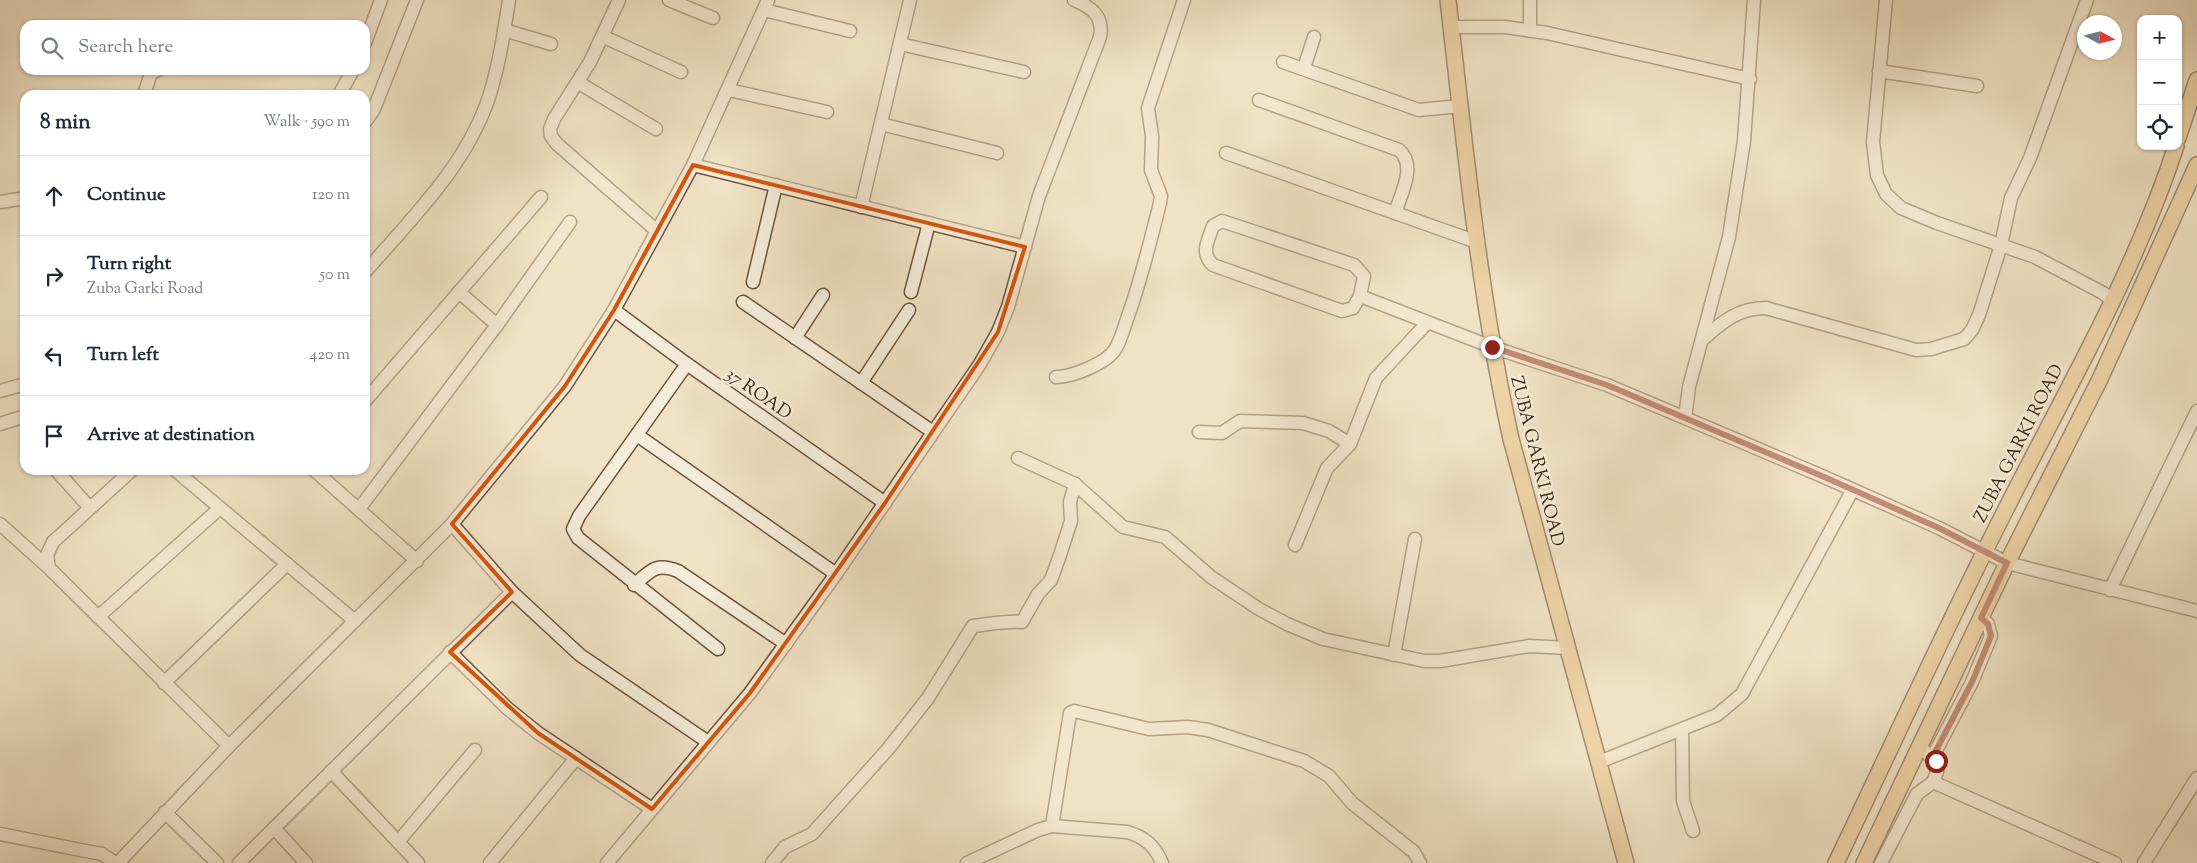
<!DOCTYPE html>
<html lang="en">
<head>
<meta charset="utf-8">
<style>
  :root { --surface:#fff; --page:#f6f6f7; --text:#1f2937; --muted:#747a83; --line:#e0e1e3 }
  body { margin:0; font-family:"Sorts Mill Goudy",serif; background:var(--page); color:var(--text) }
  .controls { position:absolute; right:15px; top:15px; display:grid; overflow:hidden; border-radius:10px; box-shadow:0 1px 4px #0004 }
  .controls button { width:45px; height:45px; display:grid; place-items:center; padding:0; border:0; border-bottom:1px solid var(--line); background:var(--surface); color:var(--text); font:25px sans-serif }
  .compass { position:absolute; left:2077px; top:15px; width:45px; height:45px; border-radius:50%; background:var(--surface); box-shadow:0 1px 4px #0004; rotate:97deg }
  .stop { position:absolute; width:15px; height:15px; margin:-11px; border:4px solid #8f2418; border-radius:50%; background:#fff }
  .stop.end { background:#8f2418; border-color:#fff; box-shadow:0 1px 5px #0008 }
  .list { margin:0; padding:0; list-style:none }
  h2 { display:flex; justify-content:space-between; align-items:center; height:65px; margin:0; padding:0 20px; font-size:21px }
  h2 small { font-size:16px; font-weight:400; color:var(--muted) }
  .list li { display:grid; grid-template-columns:32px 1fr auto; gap:15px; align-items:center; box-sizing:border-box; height:80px; padding:0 20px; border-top:1px solid var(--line) }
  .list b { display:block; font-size:19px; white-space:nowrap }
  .list p { margin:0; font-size:16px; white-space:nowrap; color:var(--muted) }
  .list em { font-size:16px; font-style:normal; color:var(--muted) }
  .icon { flex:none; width:28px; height:28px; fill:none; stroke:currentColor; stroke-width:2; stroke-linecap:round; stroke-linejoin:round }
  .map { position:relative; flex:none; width:2197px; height:863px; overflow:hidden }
  .search { position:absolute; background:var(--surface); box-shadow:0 1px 4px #0004; left:20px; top:20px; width:350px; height:55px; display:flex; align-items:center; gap:12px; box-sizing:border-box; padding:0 18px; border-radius:15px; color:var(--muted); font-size:19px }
  .panel { position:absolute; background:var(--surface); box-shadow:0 1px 4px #0004; left:20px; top:90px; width:350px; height:385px; border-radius:15px }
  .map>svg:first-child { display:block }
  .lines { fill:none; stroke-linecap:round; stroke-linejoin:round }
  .minor-casing { stroke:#6e543e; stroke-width:15 }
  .major-casing { stroke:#432511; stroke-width:18 }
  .minor { stroke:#f5ecd9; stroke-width:12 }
  .major { stroke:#e8c182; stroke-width:15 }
  .route { stroke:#8f2418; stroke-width:6 }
  .marked { fill:none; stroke:#d8540c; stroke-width:4; stroke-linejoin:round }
  .labels { text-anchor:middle; stroke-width:5; stroke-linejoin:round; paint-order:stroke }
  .street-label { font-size:18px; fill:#432511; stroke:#f5ecd9 }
</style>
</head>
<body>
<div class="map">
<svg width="2197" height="863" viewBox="0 0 2197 863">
  <rect width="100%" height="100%" fill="#f0e2c4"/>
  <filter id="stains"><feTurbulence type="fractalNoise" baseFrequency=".004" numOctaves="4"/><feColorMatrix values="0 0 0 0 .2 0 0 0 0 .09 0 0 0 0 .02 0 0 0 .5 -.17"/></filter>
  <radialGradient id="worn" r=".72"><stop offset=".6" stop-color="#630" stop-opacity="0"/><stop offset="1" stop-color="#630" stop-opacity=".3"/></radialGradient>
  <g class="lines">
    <g class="minor-casing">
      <g id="minor">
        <path d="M619 0 590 62 554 119 550 129 551 136 557 144 657 231"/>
        <path d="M669 0 713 18"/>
        <path d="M1886 0 1873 142 1877 175 1886 194 1901 208 1937 223 2035 257 2103 293 2112 300"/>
        <path d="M764 10 850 31"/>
        <path d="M1451 27H1505L1547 33 1750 79"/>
        <path d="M504 30 551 44"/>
        <path d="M1530 31V0"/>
        <path d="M604 37 681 72"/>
        <path d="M365 43 381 0"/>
        <path d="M900 44 1024 72"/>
        <path d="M1283 62 1419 110 1460 106"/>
        <path d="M1304 68 1314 37"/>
        <path d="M1879 71 1977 86"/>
        <path d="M579 83 656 129"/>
        <path d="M729 90 827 112"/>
        <path d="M144 95 151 73 158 70"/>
        <path d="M339 95 353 70"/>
        <path d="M1259 100 1399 150C1417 165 1401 194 1395 213"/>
        <path d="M365 122 374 109 417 0"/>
        <path d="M881 124 997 153"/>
        <path d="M1226 153 1477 242"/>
        <path d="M693 165 1025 247"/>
        <path d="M0 202 25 198"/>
        <path d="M861 207 910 0"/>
        <path d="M1222 221 1354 265 1364 276 1360 296 1353 308 1342 311 1213 265C1200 253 1208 241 1213 226Z"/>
        <path d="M365 272C412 218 466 166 489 97 499 66 504 32 509 0"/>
        <path d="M753 282 776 185"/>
        <path d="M459 292 497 325"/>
        <path d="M911 292 929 223"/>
        <path d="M1360 296 1492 347 1607 385 1822 476 1939 528 2007 563 2197 611"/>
        <path d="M743 302 933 432"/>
        <path d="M614 310 687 364 885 503"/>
        <path d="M795 338 823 295"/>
        <path d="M1702 340C1722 322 1738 308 1766 308L1916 350 1931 349 1964 339 1972 330 1979 315 2001 245 2011 198 2030 158 2087 0"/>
        <path d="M687 364 579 516 573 529 578 538 718 649"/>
        <path d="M1056 377C1072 377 1108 363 1116 348 1121 339 1124 328 1127 319 1141 281 1150 242 1160 203L1161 196 1151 170 1152 136 1148 108 1184 0"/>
        <path d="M861 383 909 310"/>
        <path d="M0 391 25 384"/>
        <path d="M365 401 541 197"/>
        <path d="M1685 418 1689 387 1729 237 1744 141 1754 0"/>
        <path d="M0 424 25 416"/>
        <path d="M1199 432 1222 433 1240 421 1303 423 1329 431 1350 444"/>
        <path d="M637 435 836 574"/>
        <path d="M1018 458 1075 484"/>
        <path d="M56 470 90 508"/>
        <path d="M132 470 53 542 47 555 49 568 229 746"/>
        <path d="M175 470 355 621"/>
        <path d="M314 470 417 561"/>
        <path d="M359 509 497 325 570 222"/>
        <path d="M0 524 49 568"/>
        <path d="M452 524 512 592 580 655 708 742"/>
        <path d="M1295 545 1327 468 1350 444 1376 378 1427 323"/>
        <path d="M634 585C651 571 655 562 678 571L786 644"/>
        <path d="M2110 590 2197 411"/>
        <path d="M98 617 220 508"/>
        <path d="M450 652 507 708 538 733 652 809"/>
        <path d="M1394 655 1415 539"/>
        <path d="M164 683 287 564"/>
        <path d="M1682 730 1683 801 1693 831"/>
        <path d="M1921 748 1936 761 1937 772 1933 782 2115 863"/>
        <path d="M1932 758 1972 682 1991 636 1988 624 1981 618"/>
        <path d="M1599 762 1717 715 1742 694 1852 491"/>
        <path d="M331 771 418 863"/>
        <path d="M165 812 217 863"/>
        <path d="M1052 826 1070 713 1074 711 1149 729 1188 727 1208 730 1304 761 1329 776 1352 803 1414 852 1420 863"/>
        <path d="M274 828 306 863"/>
        <path d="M0 834 91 852 102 854 115 863"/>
        <path d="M398 842 475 750"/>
        <path d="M118 863 229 746 452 524 565 386 614 310 693 165 768 0"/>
        <path d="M239 863 512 592"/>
        <path d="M490 863 576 758"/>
        <path d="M607 863 750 693 836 574 980 364 998 332 1008 307 1039 196 1100 37C1104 17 1092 7 1074 0"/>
        <path d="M772 863 785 847 812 834 888 749 928 698 973 626C990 624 1004 621 1022 622L1038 594 1051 580 1060 555 1071 521 1070 502 1075 484 1123 527 1165 537 1211 577 1259 609 1287 624 1323 639 1424 661H1440L1529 646 1568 648"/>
        <path d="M967 863 1038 830 1052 826 1127 832C1145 837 1155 846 1162 863"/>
        <path d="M1881 863 1917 794 1933 782"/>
        <path d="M2144 863 2197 778"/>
      </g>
    </g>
    <g class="major-casing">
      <g id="major">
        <path d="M1448 0C1465 147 1479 294 1511 439L1626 863"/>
        <path d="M2178 138 2197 80"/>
        <path d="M1836 863C1893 744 1947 624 2007 507 2067 389 2135 272 2176 146"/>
        <path d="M1864 863 2007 563 2100 379 2197 165"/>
      </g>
    </g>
    <use href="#minor" class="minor"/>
    <use href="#major" class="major"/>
  </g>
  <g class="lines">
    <path class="route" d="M1492 347 1607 385 1822 476 1939 528 2007 563 1981 618 1988 624 1991 636 1972 682 1932 758 1936 761"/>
  </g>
  <path d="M0 0H2197V863H0ZM693 165 1025 247 998 332 885 503 750 693 652 809 538 733 450 652 512 592 452 524 565 386 614 310Z" fill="#f0e2c4" fill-opacity=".55" fill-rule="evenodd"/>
  <path class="marked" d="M693 165 1025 247 998 332 885 503 750 693 652 809 538 733 450 652 512 592 452 524 565 386 614 310Z"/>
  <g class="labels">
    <g class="street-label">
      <text transform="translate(759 393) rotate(35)" y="6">37 ROAD</text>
      <text transform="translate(2018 443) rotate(-63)" y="6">ZUBA GARKI ROAD</text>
      <text transform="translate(1538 461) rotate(76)" y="6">ZUBA GARKI ROAD</text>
    </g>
  </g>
  <rect width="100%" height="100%" filter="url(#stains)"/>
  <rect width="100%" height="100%" fill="url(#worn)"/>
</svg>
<div class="controls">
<button>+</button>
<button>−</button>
<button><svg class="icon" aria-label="locate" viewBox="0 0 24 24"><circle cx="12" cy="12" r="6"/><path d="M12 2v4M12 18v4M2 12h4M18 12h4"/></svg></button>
</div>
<svg class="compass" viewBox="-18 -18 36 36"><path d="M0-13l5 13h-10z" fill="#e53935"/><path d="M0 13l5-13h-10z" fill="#747a83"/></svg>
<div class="stop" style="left:1936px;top:761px"></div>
<div class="stop end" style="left:1492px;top:347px"></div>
<div class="search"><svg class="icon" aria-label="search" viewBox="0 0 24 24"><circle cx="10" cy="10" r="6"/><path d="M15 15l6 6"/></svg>Search here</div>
<section class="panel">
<h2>8 min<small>Walk · 590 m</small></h2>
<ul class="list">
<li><svg class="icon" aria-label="ahead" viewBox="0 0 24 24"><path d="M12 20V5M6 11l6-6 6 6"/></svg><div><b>Continue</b></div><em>120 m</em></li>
<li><svg class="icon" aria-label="right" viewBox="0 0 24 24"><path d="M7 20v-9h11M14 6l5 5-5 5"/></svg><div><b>Turn right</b><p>Zuba Garki Road</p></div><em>50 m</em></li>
<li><svg class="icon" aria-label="left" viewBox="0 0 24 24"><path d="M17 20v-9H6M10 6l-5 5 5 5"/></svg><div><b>Turn left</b></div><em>420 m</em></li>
<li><svg class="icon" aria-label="arrive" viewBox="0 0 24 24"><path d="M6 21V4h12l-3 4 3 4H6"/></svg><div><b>Arrive at destination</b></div></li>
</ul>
</section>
</div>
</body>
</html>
